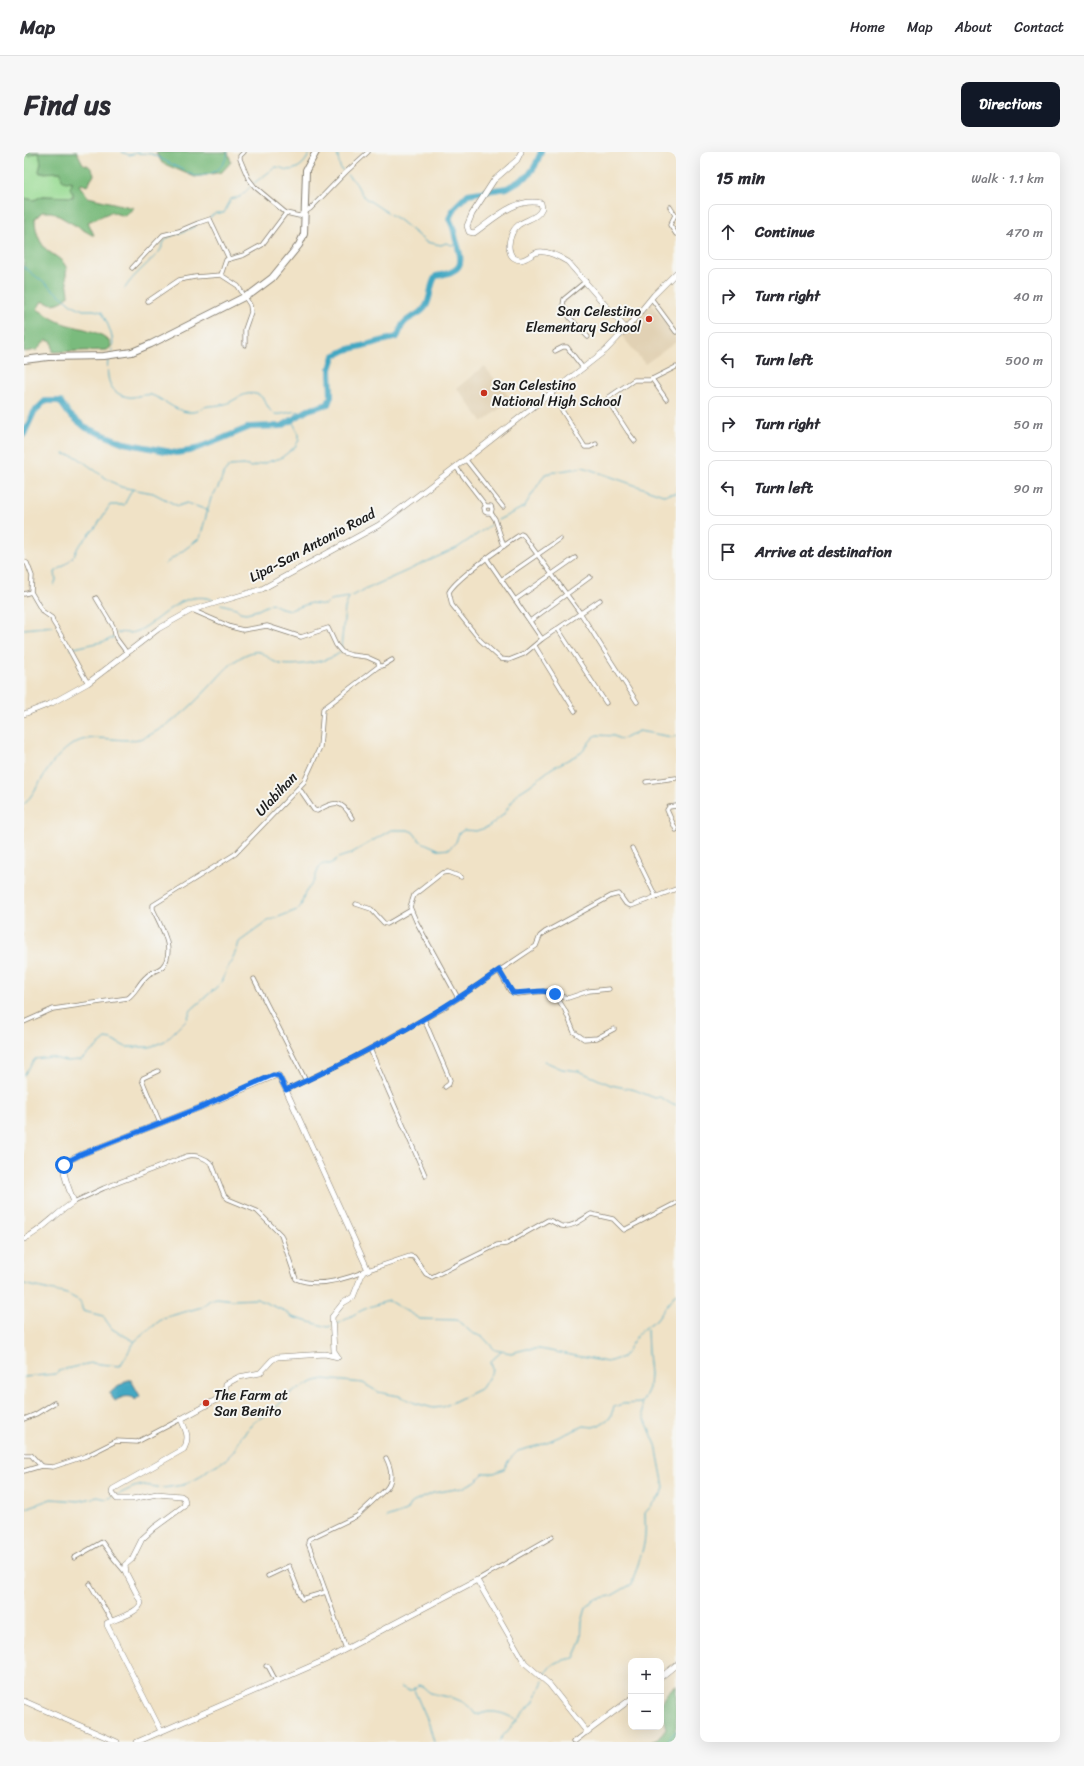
<!DOCTYPE html>
<html lang="en">
<head>
<meta charset="utf-8">
<style>
  :root { --surface:#fff; --page:#f7f7f7; --text:#2b2b33; --muted:#7c7c81; --line:#e1e1e2; --accent:#111827 }
  body { margin:0; font-family:Sriracha,sans-serif; background:var(--page); color:var(--text) }
  .controls { position:absolute; right:12px; bottom:12px; display:grid; overflow:hidden; border-radius:8px; box-shadow:0 4px 16px #0002 }
  .controls button { width:36px; height:36px; display:grid; place-items:center; padding:0; border:0; border-bottom:1px solid var(--line); background:var(--surface); color:var(--text); font:20px sans-serif }
  .stop { position:absolute; width:12px; height:12px; margin:-9px; border:3px solid #1a73e8; border-radius:50%; background:#fff }
  .stop.end { background:#1a73e8; border-color:#fff; box-shadow:0 1px 4px #0008 }
  .list { margin:0; padding:0; list-style:none }
  h2 { display:flex; justify-content:space-between; align-items:center; height:52px; margin:0; padding:0 16px; font-size:17px }
  h2 small { font-size:13px; font-weight:400; color:var(--muted) }
  .list li { display:grid; grid-template-columns:26px 1fr auto; gap:12px; align-items:center; box-sizing:border-box; height:56px; margin:0 8px 8px; padding:0 8px; border:1px solid var(--line); border-radius:8px }
  .list b { display:block; font-size:15px; white-space:nowrap }
  .list em { font-size:13px; font-style:normal; color:var(--muted) }
  .icon { flex:none; width:22px; height:22px; fill:none; stroke:currentColor; stroke-width:2; stroke-linecap:round; stroke-linejoin:round }
  .map { position:relative; flex:none; width:652px; height:1590px; overflow:hidden; border-radius:8px }
  header { display:flex; align-items:center; gap:24px; box-sizing:border-box; height:56px; padding:0 20px; background:var(--surface); border-bottom:1px solid var(--line) }
  header strong { font-size:19px }
  nav { display:flex; gap:22px; margin-inline-start:auto; font-size:14px }
  .intro { display:flex; align-items:center; justify-content:space-between; box-sizing:border-box; height:96px; padding:0 24px }
  h1 { margin:0; font-size:28px }
  .button { padding:10px 18px; border-radius:8px; background:var(--accent); color:#fff; font-size:14px; font-weight:700 }
  main { display:flex; gap:24px; padding:0 24px }
  aside { flex:1; background:var(--surface); border-radius:8px; box-shadow:0 4px 16px #0002 }
  .map>svg:first-child { display:block }
  .built { fill:#e1d1b4 }
  .green { fill:#98db93; stroke:#5a7c58 }
  .forest { fill:#7abb7d; stroke:#4b6c4c }
  .water { fill:#42a7c2; stroke:#2f626f }
  .lines { fill:none; stroke-linecap:round; stroke-linejoin:round }
  .stream { stroke:#42a7c2; stroke-width:1 }
  .river { stroke:#42a7c2; stroke-width:6 }
  .street-casing { stroke:#867f71; stroke-width:5 }
  .secondary-casing { stroke:#867f71; stroke-width:6 }
  .primary-casing { stroke:#867f71; stroke-width:8 }
  .street { stroke:#fff; stroke-width:3.5 }
  .secondary { stroke:#fff; stroke-width:5 }
  .primary { stroke:#fff; stroke-width:6 }
  .route { stroke:#1a73e8; stroke-width:5 }
  .poi-dot { fill:#c8321e; stroke:#f6f6f2; stroke-width:1.5 }
  .labels { text-anchor:middle; stroke-width:4; stroke-linejoin:round; paint-order:stroke }
  .poi-label { font-size:14px; fill:#1c1c1c; stroke:#f6f6f2; text-anchor:start }
  .street-label { font-size:14px; fill:#1c1c1c; stroke:#f6f6f2 }
</style>
</head>
<body>
<header>
<strong>Map</strong>
<nav><a>Home</a><a>Map</a><a>About</a><a>Contact</a></nav>
</header>
<div class="intro"><h1>Find us</h1><a class="button">Directions</a></div>
<main>
<div class="map">
<svg width="652" height="1590" viewBox="0 0 652 1590">
  <rect width="100%" height="100%" fill="#f6f6f2"/>
  <filter id="ink" filterUnits="userSpaceOnUse"><feTurbulence type="fractalNoise" baseFrequency=".025" numOctaves="2"/><feDisplacementMap in="SourceGraphic" scale="8" xChannelSelector="R" yChannelSelector="G"/><feConvolveMatrix kernelMatrix="1 2 1 2 8 2 1 2 1" color-interpolation-filters="sRGB"/></filter>
  <filter id="wash" filterUnits="userSpaceOnUse"><feTurbulence type="fractalNoise" baseFrequency=".012" numOctaves="4" result="noise"/><feDisplacementMap in="SourceGraphic" scale="16" xChannelSelector="R" yChannelSelector="G"/><feGaussianBlur stdDeviation="0.9" result="paint"/><feColorMatrix in="noise" values="0 0 0 0 0 0 0 0 0 0 0 0 0 0 0 0 0 1.4 0 .05"/><feComposite in="paint" operator="in"/></filter>
  <g filter="url(#wash)">
    <rect width="100%" height="100%" fill="#f0e2c6"/>
    <g class="built">
      <path d="M626 150 652 186V190L621 212 598 184Z"/>
      <path d="M460 214 487 247 459 270 433 236Z"/>
    </g>
    <path class="green" d="M0 0 4 4 15 0 17 11 15 19 16 21 37 20 38 24 48 29 49 45 19 44 10 48 0 46Z"/>
    <g class="forest">
      <path d="M1 0H53L59 12C66 13 68 17 70 23L63 34 57 32 55 33 64 45 110 56 100 64 87 60 64 70 70 83H68L28 60H18L11 67C11 78 15 91 24 99 32 105 39 107 43 117 40 125 45 134 45 144 37 152 28 154 18 149L13 157C22 162 31 169 41 172 53 176 87 180 87 195L83 198 29 200 28 190 22 188 13 198 0 200V46L10 48 19 44 49 45V41L46 36 48 32V29L42 30 38 28 37 20 16 21 15 19 17 11 15 1H9L7 4H4Z"/>
      <path d="M132 0H204L207 10 198 20 171 25 138 11Z"/>
      <path d="M652 1533V1589L627 1590 634 1587 642 1576C635 1554 634 1548 652 1533Z"/>
    </g>
    <path class="water" d="M104 1228H107L116 1244 111 1248 110 1246C104 1243 97 1245 91 1249L85 1241Z"/>
    <g class="lines">
      <g class="stream">
        <path d="M98 0 105 3 113 1 128 2 171 24C187 25 201 16 204 0"/>
        <path d="M313 0 316 15 319 19"/>
        <path d="M323 23C336 32 332 36 341 46L375 68 402 90 417 93 422 91 428 93 434 92"/>
        <path d="M230 31 252 15C257 15 260 18 265 18 275 18 283 9 286 0"/>
        <path d="M185 66 192 61H200L207 47 216 45 228 33"/>
        <path d="M0 115 47 152 59 158H70L78 160C83 171 93 189 87 201"/>
        <path d="M101 136C111 121 123 113 135 100 139 95 139 88 145 85 154 81 163 79 171 74"/>
        <path d="M84 206C83 220 82 236 97 243 101 244 105 246 109 245 115 244 124 241 130 244 142 249 155 262 169 260 173 260 176 256 180 255 187 253 194 254 201 252 211 249 220 239 232 242 242 244 242 257 250 262 260 264 270 256 279 261"/>
        <path d="M40 302 53 305 80 325 97 335 129 341 154 354 163 351 183 358"/>
        <path d="M474 368 500 355 521 322 559 315 639 343 652 341"/>
        <path d="M141 412 176 386 187 346 194 336 200 321 206 314 220 313 227 315 257 306 271 295 275 288V282L268 269"/>
        <path d="M30 433 32 428 31 420 41 413 50 404 54 395 72 375 86 353H100L108 338"/>
        <path d="M197 452 212 456 216 460 222 461 234 458 248 451 254 455 266 458 287 451 301 453 306 448 325 445 433 396 471 370"/>
        <path d="M0 477 29 474"/>
        <path d="M93 481C101 479 104 483 114 479 139 467 158 436 190 448"/>
        <path d="M46 497 82 489 90 485"/>
        <path d="M317 497 321 456 325 445"/>
        <path d="M0 653C18 632 24 608 49 592 68 580 94 591 115 587 124 585 136 577 144 572 161 561 175 546 189 531 198 521 208 509 221 503 240 494 239 505 253 511 264 516 309 510 316 500"/>
        <path d="M520 909 538 917 555 919 587 933 611 938 631 946 636 945 649 953H652"/>
        <path d="M0 923 11 907 26 905 42 909 57 908 82 887 88 888 102 895H126L141 889 163 867 167 858 196 832 213 797 215 790 244 769 273 758 277 754 281 741 290 729 295 715 299 712H307L314 706 326 702 367 678H384L389 680 395 688 400 691 416 698 425 697 432 690 435 681 440 678 452 679 464 675 479 663 494 641 505 634 528 616 557 601C563 595 565 588 573 583L590 584 596 587 601 586 615 579 648 585 652 584"/>
        <path d="M0 1132 43 1142 56 1149 59 1159 79 1164 88 1177 110 1189"/>
        <path d="M310 1173C317 1171 322 1167 329 1163 341 1156 353 1152 365 1149L396 1167 433 1168 448 1181 459 1185 471 1198 487 1201 503 1197H516L583 1210 599 1205 613 1184 618 1178 632 1168 652 1141"/>
        <path d="M0 1225 31 1222 37 1218 67 1211 96 1214 111 1189 139 1166 178 1155 186 1148 193 1146 209 1148 233 1147 261 1159 268 1165 304 1175 307 1174"/>
        <path d="M93 1343 110 1335 120 1333 139 1336 159 1333 174 1326 185 1317 201 1308 210 1299 217 1285 231 1269 247 1260 268 1240 289 1230 300 1227 339 1231 354 1240 375 1244 391 1251 409 1256 419 1255 458 1236 469 1218 467 1209 477 1200"/>
        <path d="M0 1357 27 1347 55 1349 74 1345 82 1347 88 1345"/>
        <path d="M362 1366 382 1359 386 1352 390 1350 409 1341 438 1336 452 1329 460 1321H470L480 1317 485 1308 494 1299 516 1293 560 1274 569 1275 575 1273 586 1266 590 1255 598 1252 618 1251"/>
        <path d="M521 1524C526 1509 536 1509 550 1506L557 1490 558 1470 562 1456 570 1447 587 1444 608 1432C611 1419 617 1406 620 1392 622 1382 621 1371 621 1361L638 1342 640 1335 632 1293 619 1262 618 1251 625 1236 626 1222 624 1201 623 1177"/>
        <path d="M377 1535C385 1539 388 1540 394 1533 401 1534 402 1539 407 1541 425 1546 440 1545 451 1562 456 1563 459 1561 464 1560 474 1559 485 1563 493 1569"/>
        <path d="M390 1538 405 1572 410 1590"/>
        <path d="M475 1590 478 1585 510 1549 519 1529"/>
        <path d="M642 1590 652 1579"/>
      </g>
      <path class="river" d="M0 282 10 260 21 249H36L45 262 62 276 100 291 152 301 165 299 192 289 226 275 258 274 284 258 304 252 307 244 306 217 310 204 322 198 373 185C376 181 376 175 380 171 386 164 397 163 402 154 408 144 405 133 412 124 439 119 440 113 432 88 430 80 430 74 425 67L430 56 444 42 483 36 504 24 511 14 517 0"/>
    </g>
  </g>
  <g filter="url(#ink)">
    <g class="lines">
      <g class="street-casing">
        <g id="street">
          <path d="M220 0 216 4V7L224 26 231 35 262 61 275 64 286 57 322 20 344 0"/>
          <path d="M646 55 651 63 646 73 652 82"/>
          <path d="M108 116 139 83 155 79 174 71 186 67 205 107"/>
          <path d="M197 123 214 134 226 153 227 160 221 177V193"/>
          <path d="M562 129 540 147 539 153 546 166 564 185"/>
          <path d="M627 146 652 180"/>
          <path d="M124 149 155 128 171 125 197 123 202 108 220 103 238 93 262 61"/>
          <path d="M531 199 539 195H543L559 216"/>
          <path d="M628 227 642 247"/>
          <path d="M527 241 561 295H566L572 292"/>
          <path d="M611 289 604 280 584 249 585 245 610 228H626L652 215"/>
          <path d="M442 308 479 355"/>
          <path d="M432 315 462 354H467L468 357 467 361H463L461 360 460 356 462 354"/>
          <path d="M467 361 471 367 480 394"/>
          <path d="M463 407 518 487"/>
          <path d="M0 410 3 411 8 424 7 440 18 459 28 466 29 470C42 490 51 510 64 531"/>
          <path d="M477 428 536 387"/>
          <path d="M0 442 7 440"/>
          <path d="M72 446 89 474 92 486 103 501"/>
          <path d="M491 448 551 406"/>
          <path d="M576 448 518 487 500 502 485 508 477 507 456 488 428 453 425 440C433 425 481 393 497 382L499 383 557 462 613 550"/>
          <path d="M506 469 566 425"/>
          <path d="M534 477 582 551"/>
          <path d="M511 494 551 559"/>
          <path d="M355 514H358L368 508"/>
          <path d="M622 630 652 626"/>
          <path d="M275 636 290 658 293 659C311 648 318 648 328 666"/>
          <path d="M652 654 645 655 643 658 652 678"/>
          <path d="M608 696 632 745"/>
          <path d="M332 752 347 757 360 771 363 772 387 758"/>
          <path d="M475 819 486 839 493 842 523 839 535 844 544 846 565 839 585 837"/>
          <path d="M230 827 282 929"/>
          <path d="M532 844 541 858 550 880 560 887 573 886 590 877"/>
          <path d="M434 846 392 769 386 755 390 743 418 721 424 720 437 725"/>
          <path d="M400 867 426 928 425 932 421 935"/>
          <path d="M0 870 29 857 104 846C112 840 115 831 122 825 126 820 133 819 138 815 153 799 136 773 129 757V753L211 702 280 630 296 595 299 557 355 514 354 510 343 505 327 503 318 500 312 493 304 476 277 485 243 474 219 478 207 475 168 458"/>
          <path d="M346 897 401 1023"/>
          <path d="M134 919 119 926 118 928 136 971"/>
          <path d="M262 938 329 906 418 857 512 794 516 784 521 780 587 744 595 742 602 752 607 754 652 737"/>
          <path d="M50 1050 80 1036 163 1004C172 1002 182 1006 188 1012L200 1043 204 1047 233 1059 257 1083 272 1127C293 1136 319 1128 339 1120"/>
          <path d="M344 1118 386 1104 390 1105 402 1122 408 1125 473 1093 482 1092 524 1068C530 1069 533 1073 538 1074 548 1076 559 1067 567 1062L589 1067 600 1078 652 1051"/>
          <path d="M0 1267 12 1262 30 1251"/>
          <path d="M0 1303H7L17 1314"/>
          <path d="M0 1319 17 1314 29 1315 62 1304 92 1289 113 1290 157 1267"/>
          <path d="M50 1406 78 1390 91 1408 101 1420"/>
          <path d="M244 1424 265 1414 278 1447 302 1440 322 1497"/>
          <path d="M453 1428 528 1385"/>
          <path d="M66 1432 88 1469"/>
          <path d="M302 1440 284 1391 285 1387 333 1364 362 1337C370 1328 367 1316 362 1306"/>
          <path d="M242 1514H244L252 1529"/>
          <path d="M550 1590 563 1580"/>
        </g>
      </g>
      <g class="secondary-casing">
        <g id="secondary">
          <path d="M497 0 493 8 470 28 448 62 443 74 445 80 450 81C469 68 491 45 517 51L518 56C512 71 493 65 487 84 485 89 484 94 486 100 487 105 492 108 497 108 503 107 508 102 514 100 524 98 536 105 544 110L602 177"/>
          <path d="M0 562 28 551 64 531 134 477 168 458 238 437 355 373 458 295 582 198 602 177 630 143 652 121"/>
          <path d="M0 1087C19 1078 32 1061 50 1050 47 1042 36 1017 41 1011 45 1007 53 1005 58 1002L175 956 253 923 255 924 262 938 344 1118 339 1120 329 1145 319 1151 308 1165 310 1199 314 1205 301 1202 253 1205 248 1208 236 1221 215 1225 202 1232 201 1243 157 1267C162 1279 166 1285 160 1297L89 1337 88 1341 93 1347H108L133 1342 157 1344 160 1346 161 1350 160 1354 130 1376 118 1387 108 1407 101 1413 102 1421 117 1450C117 1460 92 1467 83 1471V1473L137 1579"/>
          <path d="M637 1525 652 1513"/>
          <path d="M0 1549 93 1590"/>
          <path d="M113 1590 301 1508 453 1428 501 1511 525 1532 563 1580 607 1547"/>
        </g>
      </g>
      <g class="primary-casing">
        <path id="primary" d="M0 208 24 205 80 204 108 200 127 192 228 141 248 126 275 93 280 82 282 18 292 0"/>
      </g>
      <use href="#street" class="street"/>
      <use href="#secondary" class="secondary"/>
      <use href="#primary" class="primary"/>
    </g>
  </g>
  <g class="lines" filter="url(#ink)">
    <path class="route" d="M40 1013 42 1010 58 1002 175 956 249 923 255 924 262 938C336 904 409 866 475 818L489 841 519 839 531 842"/>
  </g>
  <g class="poi-dot">
    <circle cx="625" cy="167" r="4"/>
    <circle cx="460" cy="241" r="4"/>
    <circle cx="182" cy="1251" r="4"/>
  </g>
  <g class="labels">
    <g class="poi-label">
      <text x="617" y="164" text-anchor="end">San Celestino<tspan x="617" dy="16">Elementary School</tspan></text>
      <text x="468" y="238">San Celestino<tspan x="468" dy="16">National High School</tspan></text>
      <text x="190" y="1248">The Farm at<tspan x="190" dy="16">San Benito</tspan></text>
    </g>
    <g class="street-label">
      <text transform="translate(288 393) rotate(-28)" y="5">Lipa-San Antonio Road</text>
      <text transform="translate(252 642) rotate(-47)" y="5">Ulabihan</text>
    </g>
  </g>
</svg>
<div class="controls">
<button>+</button>
<button>−</button>
</div>
<div class="stop" style="left:40px;top:1013px"></div>
<div class="stop end" style="left:531px;top:842px"></div>
</div>
<aside>
<h2>15 min<small>Walk · 1.1 km</small></h2>
<ul class="list">
<li><svg class="icon" aria-label="ahead" viewBox="0 0 24 24"><path d="M12 20V5M6 11l6-6 6 6"/></svg><div><b>Continue</b></div><em>470 m</em></li>
<li><svg class="icon" aria-label="right" viewBox="0 0 24 24"><path d="M7 20v-9h11M14 6l5 5-5 5"/></svg><div><b>Turn right</b></div><em>40 m</em></li>
<li><svg class="icon" aria-label="left" viewBox="0 0 24 24"><path d="M17 20v-9H6M10 6l-5 5 5 5"/></svg><div><b>Turn left</b></div><em>500 m</em></li>
<li><svg class="icon" aria-label="right" viewBox="0 0 24 24"><path d="M7 20v-9h11M14 6l5 5-5 5"/></svg><div><b>Turn right</b></div><em>50 m</em></li>
<li><svg class="icon" aria-label="left" viewBox="0 0 24 24"><path d="M17 20v-9H6M10 6l-5 5 5 5"/></svg><div><b>Turn left</b></div><em>90 m</em></li>
<li><svg class="icon" aria-label="arrive" viewBox="0 0 24 24"><path d="M6 21V4h12l-3 4 3 4H6"/></svg><div><b>Arrive at destination</b></div></li>
</ul>
</aside>
</main>
</body>
</html>
